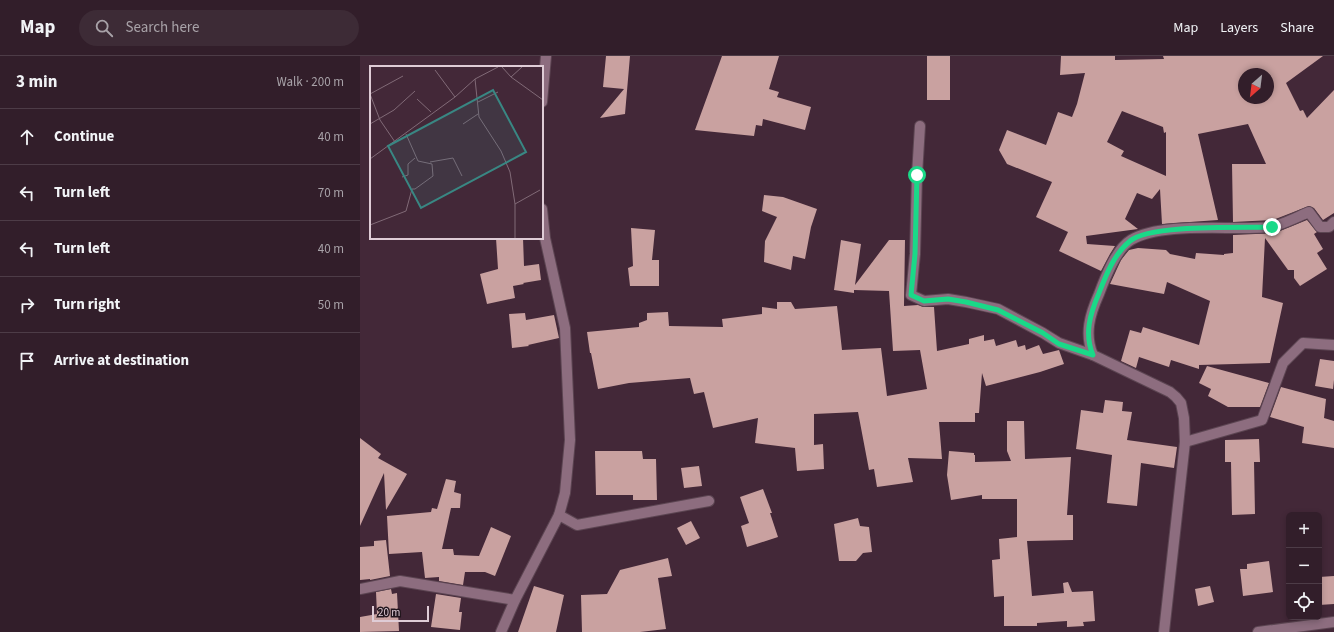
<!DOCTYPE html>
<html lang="en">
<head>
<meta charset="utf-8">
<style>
  :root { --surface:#321e2a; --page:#3d2b36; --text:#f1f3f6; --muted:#a8a2a8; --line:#4d3c47 }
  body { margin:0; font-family:"Source Sans 3",sans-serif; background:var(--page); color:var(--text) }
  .controls { position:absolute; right:12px; bottom:12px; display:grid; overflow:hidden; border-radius:6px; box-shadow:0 2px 6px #0003 }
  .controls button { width:36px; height:36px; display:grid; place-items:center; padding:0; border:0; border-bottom:1px solid var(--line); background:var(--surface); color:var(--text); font:20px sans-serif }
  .compass { position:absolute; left:878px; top:12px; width:36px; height:36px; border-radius:50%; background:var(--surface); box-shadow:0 2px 6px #0003; rotate:208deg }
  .scale { position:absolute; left:12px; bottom:10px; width:57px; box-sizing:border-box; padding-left:4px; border:2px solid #dfccd6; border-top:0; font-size:11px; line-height:14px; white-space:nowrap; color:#dfccd6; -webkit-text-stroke:3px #22161d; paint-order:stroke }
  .stop { position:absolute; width:12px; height:12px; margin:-9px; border:3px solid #1ad988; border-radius:50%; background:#fff }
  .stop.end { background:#1ad988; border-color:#fff; box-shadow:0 1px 4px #0008 }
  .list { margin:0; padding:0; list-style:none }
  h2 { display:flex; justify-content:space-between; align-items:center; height:52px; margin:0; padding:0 16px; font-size:17px }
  h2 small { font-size:13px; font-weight:400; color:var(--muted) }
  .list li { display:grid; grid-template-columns:26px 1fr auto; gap:12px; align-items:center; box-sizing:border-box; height:56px; padding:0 16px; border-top:1px solid var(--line) }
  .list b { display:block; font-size:15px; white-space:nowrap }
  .list em { font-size:13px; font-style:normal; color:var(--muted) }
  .icon { flex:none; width:22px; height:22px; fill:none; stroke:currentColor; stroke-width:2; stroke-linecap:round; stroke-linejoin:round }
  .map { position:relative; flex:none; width:974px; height:576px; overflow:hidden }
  header { display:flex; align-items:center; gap:24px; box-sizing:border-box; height:56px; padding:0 20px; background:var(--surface); border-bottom:1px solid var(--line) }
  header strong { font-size:19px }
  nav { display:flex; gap:22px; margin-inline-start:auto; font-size:14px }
  .search { width:280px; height:36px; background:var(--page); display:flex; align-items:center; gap:10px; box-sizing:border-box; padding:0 14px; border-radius:22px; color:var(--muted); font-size:15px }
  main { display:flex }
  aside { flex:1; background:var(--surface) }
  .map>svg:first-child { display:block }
  .building { fill:#c9a1a0; fill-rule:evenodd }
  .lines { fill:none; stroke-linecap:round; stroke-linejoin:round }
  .street-casing { stroke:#5c4552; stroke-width:12 }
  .street { stroke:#8d6d7f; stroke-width:10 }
  .route { stroke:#1ad988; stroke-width:5 }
  .inset-road { fill:none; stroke:#816a77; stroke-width:1 }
  .view { fill:#398783; fill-opacity:0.15; stroke:#398783; stroke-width:2 }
  .inset-edge { fill:none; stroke:#dfccd6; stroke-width:2 }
</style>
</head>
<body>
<header>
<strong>Map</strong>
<div class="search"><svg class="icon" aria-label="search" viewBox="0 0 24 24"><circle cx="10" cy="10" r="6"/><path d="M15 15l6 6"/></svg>Search here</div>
<nav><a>Map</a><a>Layers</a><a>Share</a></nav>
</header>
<main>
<aside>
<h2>3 min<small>Walk · 200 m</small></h2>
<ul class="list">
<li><svg class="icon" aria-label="ahead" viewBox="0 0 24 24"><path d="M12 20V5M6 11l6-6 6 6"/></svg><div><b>Continue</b></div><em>40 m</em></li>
<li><svg class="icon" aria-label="left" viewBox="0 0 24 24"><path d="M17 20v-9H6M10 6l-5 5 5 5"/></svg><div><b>Turn left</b></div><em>70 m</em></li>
<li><svg class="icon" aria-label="left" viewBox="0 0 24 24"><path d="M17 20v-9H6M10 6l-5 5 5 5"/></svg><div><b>Turn left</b></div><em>40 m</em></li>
<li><svg class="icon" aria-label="right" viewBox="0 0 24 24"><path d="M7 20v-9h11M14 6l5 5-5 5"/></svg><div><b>Turn right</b></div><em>50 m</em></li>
<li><svg class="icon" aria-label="arrive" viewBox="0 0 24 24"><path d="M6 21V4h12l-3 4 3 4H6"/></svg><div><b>Arrive at destination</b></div></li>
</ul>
</aside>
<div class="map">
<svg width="974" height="576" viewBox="0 0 974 576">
  <rect width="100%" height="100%" fill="#432838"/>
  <g class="building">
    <path d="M246 0H270L265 58 240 62 264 33 243 31Z"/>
    <path d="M362 0H419L409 33 419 36 417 41 451 51 445 74 403 63 402 70 396 69 394 80 335 74Z"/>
    <rect x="567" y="0" width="23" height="44"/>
    <path d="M701 0H755V4L804 3 803 0H963L926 27 940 55 943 54 947 62 974 34V157L963 164 954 152 949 150 913 164 873 166 872 108H906L888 68 838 78 858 164 802 168 800 133 792 143 777 137 765 163 778 173 726 180 727 188 755 190 750 198 741 215 699 195 708 176 676 161 692 126 647 108 639 94 647 74 686 89 698 56 712 61 717 48 725 17 700 19ZM884 18H908V42H884ZM762 55 803 71 804 77 806 76V120L761 100 764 95 747 86Z"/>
    <path d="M404 139 423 141 457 153 451 171 445 203 433 200 431 214 404 206 405 185 417 161 402 155Z"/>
    <path d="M947 164 957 176 954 178 963 193 957 197 967 213 940 230 934 222V214H928L905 182 902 241 923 247 910 307 839 309V313L811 304 809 311 779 301 776 312 761 305 770 274 781 277 783 271 839 289 850 245 807 226 804 238 750 228 761 204 769 194 778 192 806 194 810 198 835 203 836 197 864 199V198L873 197V179L915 177Z"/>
    <path d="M271 172 295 174 292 204H299V230H270L268 212 273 210Z"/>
    <path d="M136 182H163L164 210 179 208 181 224 163 227 164 228 153 230 155 242 127 248 120 218 138 213Z"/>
    <path d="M481 184 501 188 495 229 529 184H545L544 250 558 249 564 251H574L577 295 609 288V283L624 279V285L634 283 636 290 656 284 658 291 665 289 666 294 679 289 683 298 699 294 704 308 680 316 626 330 622 317 619 357H615V366H579L582 403 548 402 553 426 517 431 514 413 509 414 498 356 454 358V389L463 388 464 413 437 415 435 392 395 387 398 362 353 372 344 336 334 338 330 322 269 327 238 333 231 297H230L227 276 279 271V267L287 264V257L308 256 309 270 363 271 362 263 402 258V251L417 253V246H431L435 253 477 250 482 294 521 292 527 340 567 333 560 294 533 295 529 235 494 234V237L474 234Z"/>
    <path d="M165 257 166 264 194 259 199 282 168 289 169 290 152 292 149 258Z"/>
    <path d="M960 303 974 305V324L973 333 955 330Z"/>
    <path d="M847 310 909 327 900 351H868L848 340 851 333 839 327Z"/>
    <path d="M921 331 966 343 964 362 974 365V392L942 387 944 371 910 361Z"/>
    <path d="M745 344 763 346 762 355 772 356 767 384 817 391 814 412 781 407 777 450 747 447 752 399 716 393 721 354 743 357Z"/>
    <path d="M647 365H664L665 403 711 401 707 459H713V484L667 485 672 540 704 537 703 527 708 526 712 536 733 535 735 565 723 566 724 570 707 571V565L677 567V570H644V540L634 541 632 504 640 503 639 483 657 481V443H622V439L591 444 587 419 589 395 614 397V399H615V406L651 405 647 395Z"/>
    <path d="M0 382 21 398 18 402 47 418 26 454 24 417 0 470Z"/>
    <path d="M899 383 900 406H894L895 458 872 459 871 406H865V384Z"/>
    <path d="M235 395H282L283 403H296L297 444H273V439H236Z"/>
    <path d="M339 410 342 430 324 432 321 412Z"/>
    <path d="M86 423 96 425 94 436 101 438 100 452H91L82 493H93L94 499 119 500 131 471 151 480 135 520 125 516H105L103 529 79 525V521L65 522 62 496 29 498 27 460 71 456 72 452 77 453Z"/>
    <path d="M403 433 412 457H410L418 481 387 491 381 470 389 467 380 441Z"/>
    <path d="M498 462 500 470 509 471 512 496 503 497 496 505H479L474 468Z"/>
    <path d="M331 465 340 482 326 489 317 472Z"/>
    <path d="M26 484 30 520 10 524V523L0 524V491L14 490V485Z"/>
    <path d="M308 502 312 520 298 522 306 573 280 576H222L221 539 247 538 260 514Z"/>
    <path d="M909 505 913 536 883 540 880 513H887V508Z"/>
    <path d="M974 520V548L959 549V521Z"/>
    <path d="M174 530 204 539 196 576H158Z"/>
    <path d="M850 530 854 546 838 550 835 533Z"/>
    <path d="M31 533 32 538 37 537 39 575 0 576V561L17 558 16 536Z"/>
    <path d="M76 538 101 542 99 556H102L100 574 71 571Z"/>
  </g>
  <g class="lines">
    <g class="street-casing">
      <g id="street">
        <path d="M182 46 186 0"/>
        <path d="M560 70 557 119 555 198 551 239 564 245 588 243 606 246 638 253 683 277 699 287 733 299"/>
        <path d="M825 386 902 364 923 307 943 287 974 289"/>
        <path d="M199 459 217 469 349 445"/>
        <path d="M0 533 40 525 155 544"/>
        <path d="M141 576 155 544 199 459 205 437 210 384 205 272 185 182 182 153"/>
        <path d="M804 576 825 386 824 362 821 347 816 341 810 336 733 299C724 278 730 258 739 238 745 222 756 193 771 184 803 165 873 175 910 171 920 170 939 160 949 156L960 171H969L974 166"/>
        <path d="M898 576 974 566"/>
      </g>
    </g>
    <use href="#street" class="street"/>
  </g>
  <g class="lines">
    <path class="route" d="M557 119 555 198 551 239 564 245 588 243 606 246 638 254 683 277 699 288 733 299C724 278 730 258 739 237 746 219 754 198 770 185 790 168 882 172 912 171"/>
  </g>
  <g transform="translate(10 10)">
    <rect width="173" height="173" fill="#432838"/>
    <path class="inset-road" d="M132 1 141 11 173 34M65 4 85 31M141 11 152 1M105 13 109 51 131 85 140 106 145 138V172M0 28 10 54 25 76M0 28 33 10M47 33 61 46M108 36 128 26M0 58 24 44 45 25M93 58 108 48M0 93 85 31 105 13 128 1M60 96 83 92 92 110M32 111 38 109V98L45 92M145 138 170 124M0 159 36 145 42 123H45L63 110 62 98 48 95 36 68"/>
    <path class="view" d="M123 24 156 86 51 142 18 80Z"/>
    <rect width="173" height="173" class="inset-edge"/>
  </g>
</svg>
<div class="controls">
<button>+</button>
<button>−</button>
<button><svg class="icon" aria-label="locate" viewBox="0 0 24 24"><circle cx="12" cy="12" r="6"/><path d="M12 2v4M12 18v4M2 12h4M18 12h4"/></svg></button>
</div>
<svg class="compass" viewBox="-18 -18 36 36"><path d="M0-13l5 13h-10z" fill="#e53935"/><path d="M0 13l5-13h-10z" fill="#a8a2a8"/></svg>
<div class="scale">20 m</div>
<div class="stop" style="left:557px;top:119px"></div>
<div class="stop end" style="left:912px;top:171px"></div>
</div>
</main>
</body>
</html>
